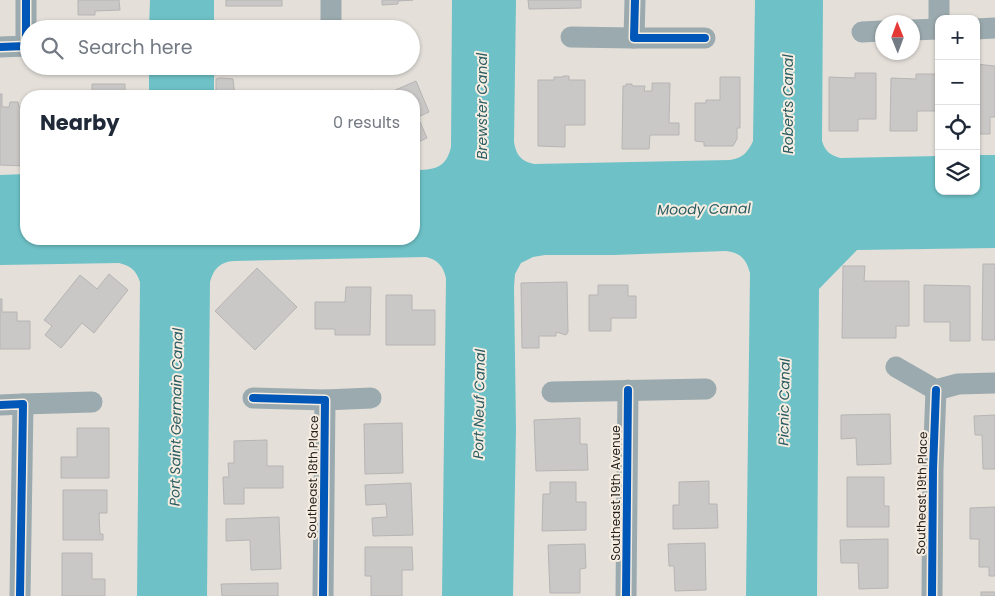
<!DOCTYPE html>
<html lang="en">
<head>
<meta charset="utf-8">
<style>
  :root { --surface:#fff; --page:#f6f6f7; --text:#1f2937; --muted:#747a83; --line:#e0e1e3 }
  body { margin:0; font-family:Poppins,sans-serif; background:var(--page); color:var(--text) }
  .controls { position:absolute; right:15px; top:15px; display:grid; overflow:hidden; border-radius:10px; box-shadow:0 1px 4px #0004 }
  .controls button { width:45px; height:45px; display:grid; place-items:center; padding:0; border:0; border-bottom:1px solid var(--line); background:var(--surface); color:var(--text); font:25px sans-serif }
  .compass { position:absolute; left:875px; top:15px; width:45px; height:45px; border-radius:50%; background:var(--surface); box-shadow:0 1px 4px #0004; rotate:359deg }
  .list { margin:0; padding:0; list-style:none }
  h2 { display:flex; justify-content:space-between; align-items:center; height:65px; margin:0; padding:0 20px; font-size:21px }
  h2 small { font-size:16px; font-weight:400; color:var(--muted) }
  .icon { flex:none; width:28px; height:28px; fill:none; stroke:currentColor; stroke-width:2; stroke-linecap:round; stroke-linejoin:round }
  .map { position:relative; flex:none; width:995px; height:596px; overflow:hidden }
  .search { position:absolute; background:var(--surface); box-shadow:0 1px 4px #0004; left:20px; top:20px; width:400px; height:55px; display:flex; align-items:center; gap:12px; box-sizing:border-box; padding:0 18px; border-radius:28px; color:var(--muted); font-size:19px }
  .panel { position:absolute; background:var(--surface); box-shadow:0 1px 4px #0004; left:20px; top:90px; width:400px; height:155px; border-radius:20px }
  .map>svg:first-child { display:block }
  .water { fill:#6ec2c7 }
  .building { fill:#cac7c7; stroke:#b6b5b4 }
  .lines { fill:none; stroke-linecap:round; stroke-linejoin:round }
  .minor { stroke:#9baaae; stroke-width:21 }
  .cycleway-casing { stroke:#f6ede2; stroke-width:11 }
  .cycleway { stroke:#0057b8; stroke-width:8 }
  .labels { text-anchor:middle; stroke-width:4; stroke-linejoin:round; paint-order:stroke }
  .street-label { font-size:12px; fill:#221f1b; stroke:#f6ede2 }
  .water-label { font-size:14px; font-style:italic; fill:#2b5d62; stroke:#f6ede2 }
</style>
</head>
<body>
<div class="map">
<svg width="995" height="596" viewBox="0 0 995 596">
  <rect width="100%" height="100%" fill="#e4dfd9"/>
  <g class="water">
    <path d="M150 0H214V29H149Z"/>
    <path d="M452 0H516L514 142C516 155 521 161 534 164L730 160C743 158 748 152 753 141L755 0H823L822 141C825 151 830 155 840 158L939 156V191H976V155H995V248L857 250 819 289 817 596H746L750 273C746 259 741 253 726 251L613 255H545L533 257 521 263 515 274 514 287 516 429 513 596H442L446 278C443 266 438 260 426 257L234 261C220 262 214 268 210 282L207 596H137L140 282C136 270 131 266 119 263L0 265V175L26 174V239H414V170C433 170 446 169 451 147Z"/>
    <rect x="149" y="66" width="65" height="30"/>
  </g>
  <g class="building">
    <path d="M78 0H119L120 10 95 11V15H78Z"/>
    <rect x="226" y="0" width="56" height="6"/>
    <path d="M382 0H413L398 1V4L382 5Z"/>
    <path d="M528 0H581V8L529 9Z"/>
    <path d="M976 64 995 66V117H990V134H976Z"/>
    <path d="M855 73H876V119H858V131H829V77L855 78Z"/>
    <path d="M916 74H937V111H917V131H890L891 78 916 79Z"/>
    <path d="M563 76H569V80H585V125H565V147L538 146V80H554V77H563Z"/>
    <path d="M720 77H740V128H737V139L733 146H704V142L695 141V103H706V100H720Z"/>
    <path d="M221 78 233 79 235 96H216V79Z"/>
    <path d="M416 81 429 112 418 117 427 138 414 144V96H393L391 92Z"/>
    <path d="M652 83H670L669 123H679V135H650L649 149H622L623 86H626V84H632V86H645L644 91H652Z"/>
    <path d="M92 84H125V93H130V96H93L92 95Z"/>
    <path d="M373 90 376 96H359Z"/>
    <path d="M0 94H2V107H9L10 102H18L19 107H26V103V166L0 165Z"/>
    <path d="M983 264H995V340H982Z"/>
    <path d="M843 266H865L864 281H909V326H896V338H842Z"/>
    <path d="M257 268 297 307 255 350 215 311Z"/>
    <path d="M109 274 128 290 94 333 82 323 61 348 45 335 52 326 44 320 80 275 97 289Z"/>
    <path d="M567 282 568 332 566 335 556 332V336H539V348H522L521 283Z"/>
    <path d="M598 285H628V296H636V318H611V331H589V295H598Z"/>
    <path d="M924 285 970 286V341H950V322H924Z"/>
    <path d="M346 287H371L370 335H335V329H315V302H345Z"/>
    <path d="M386 295H412V310H435V345H386Z"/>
    <path d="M0 299H2V312H17V321H30V349H0Z"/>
    <path d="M890 414 891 464 857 465 856 438 841 439V415Z"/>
    <path d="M995 415V469H983L982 435H975L974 416Z"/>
    <path d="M580 418V444H587L588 470 536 471 534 420Z"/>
    <path d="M402 423 403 473 365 474 364 424Z"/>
    <path d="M77 428H109V478H61V457H77Z"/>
    <path d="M267 440V466H283V488H244V504H224L223 477H229L228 463H234V441Z"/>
    <path d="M847 477H884V506H889V527H847Z"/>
    <path d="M709 481V504H717L718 528 673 529V505H679V482Z"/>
    <path d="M550 482H576V502H586V530L542 531 543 494H550Z"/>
    <path d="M411 483 413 535 373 536 372 518 387 517 386 504 366 505 365 485Z"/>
    <path d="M63 490H107V513H99L100 534H103V540H63Z"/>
    <path d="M995 507V576H989V567H979V539H970V508Z"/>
    <path d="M279 517 281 569 251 570 250 540 226 541V519Z"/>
    <path d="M888 539V588L859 589 858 563H841L840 540Z"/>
    <path d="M705 543 706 590 675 591 674 566H669L668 544Z"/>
    <path d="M585 544 586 568 580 569V593H550L548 545Z"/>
    <path d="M365 547H412L413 570H402V596H371V576H365Z"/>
    <path d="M62 553H92V579H105V596H62Z"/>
    <path d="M278 583V596H222L221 584Z"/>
    <rect x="981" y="592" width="14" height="4"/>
  </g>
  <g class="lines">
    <g class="minor">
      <path d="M635 0 634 38H705"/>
      <path d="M939 19V0"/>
      <path d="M331 29V0"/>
      <path d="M976 29 995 28"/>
      <path d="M912 30 939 29"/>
      <path d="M862 32 882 31"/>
      <path d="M571 37 634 38"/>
      <path d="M0 47 26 46V0"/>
      <path d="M896 367 936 390 958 384 995 383"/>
      <path d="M552 392 706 389"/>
      <path d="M253 398 325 400 323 596"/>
      <path d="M325 400 371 398"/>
      <path d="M23 404 92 402"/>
      <path d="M0 405 23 404 20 596"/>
      <path d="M626 596 628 390"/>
      <path d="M932 596 933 469 936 390"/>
    </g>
    <g class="cycleway-casing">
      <g id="cycleway">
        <path d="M635 0 634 38H705"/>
        <path d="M0 47 26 46V0"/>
        <path d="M253 398 325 400 323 596"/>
        <path d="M0 405 23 404 20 596"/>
        <path d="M626 596 628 390"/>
        <path d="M932 596 933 469 936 390"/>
      </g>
    </g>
    <use href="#cycleway" class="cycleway"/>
  </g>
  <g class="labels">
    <g class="street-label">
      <text transform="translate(313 477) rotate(-89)" y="4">Southeast 18th Place</text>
      <text transform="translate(616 493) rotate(-90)" y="4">Southeast 19th Avenue</text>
      <text transform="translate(922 493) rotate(-89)" y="4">Southeast 19th Place</text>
    </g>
    <g class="water-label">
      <text transform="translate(788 104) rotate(-90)" y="5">Roberts Canal</text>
      <text transform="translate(482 106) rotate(-90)" y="5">Brewster Canal</text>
      <text transform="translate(704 209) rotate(-1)" y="5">Moody Canal</text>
      <text transform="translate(784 402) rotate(-89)" y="5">Picnic Canal</text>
      <text transform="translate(479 404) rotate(-89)" y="5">Port Neuf Canal</text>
      <text transform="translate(176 417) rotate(-89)" y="5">Port Saint Germain Canal</text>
    </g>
  </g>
</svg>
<div class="controls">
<button>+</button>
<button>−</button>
<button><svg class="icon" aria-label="locate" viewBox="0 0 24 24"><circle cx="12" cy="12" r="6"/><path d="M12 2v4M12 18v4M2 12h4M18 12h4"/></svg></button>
<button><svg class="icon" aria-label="layers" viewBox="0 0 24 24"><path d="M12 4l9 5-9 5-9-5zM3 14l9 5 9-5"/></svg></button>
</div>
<svg class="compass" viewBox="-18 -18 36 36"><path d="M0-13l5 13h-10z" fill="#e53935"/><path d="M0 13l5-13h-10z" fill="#747a83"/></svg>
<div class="search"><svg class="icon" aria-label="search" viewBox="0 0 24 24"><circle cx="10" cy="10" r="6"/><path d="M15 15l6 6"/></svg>Search here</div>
<section class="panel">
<h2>Nearby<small>0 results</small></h2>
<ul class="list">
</ul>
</section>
</div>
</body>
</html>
